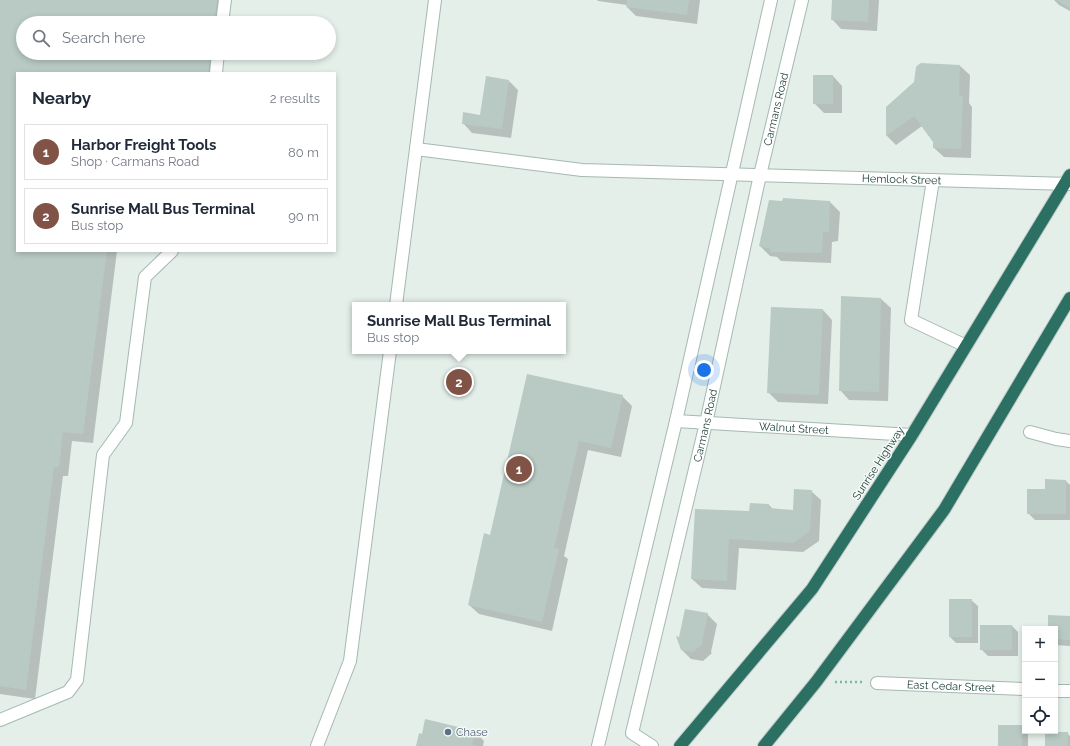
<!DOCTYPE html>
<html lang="en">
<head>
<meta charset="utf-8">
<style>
  :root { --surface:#fff; --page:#f2f2f3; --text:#1f2937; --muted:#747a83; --line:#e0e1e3; --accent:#815246 }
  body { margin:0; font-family:Raleway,sans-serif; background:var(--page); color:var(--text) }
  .controls { position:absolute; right:12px; bottom:12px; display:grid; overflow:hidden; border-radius:0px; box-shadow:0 2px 6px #0003 }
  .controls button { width:36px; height:36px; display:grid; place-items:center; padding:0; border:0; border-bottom:1px solid var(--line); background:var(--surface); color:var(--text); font:20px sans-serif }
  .you { position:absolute; left:704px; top:370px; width:14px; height:14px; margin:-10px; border:3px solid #fff; border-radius:50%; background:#1a73e8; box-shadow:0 0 0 6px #1a73e833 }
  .badge { display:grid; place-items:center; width:26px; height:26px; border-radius:50%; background:var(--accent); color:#fff; font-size:13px; font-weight:700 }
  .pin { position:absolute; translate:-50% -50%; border:2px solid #fff; box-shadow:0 1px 4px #0006 }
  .popup { position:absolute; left:352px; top:302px; width:214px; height:52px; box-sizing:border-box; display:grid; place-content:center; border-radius:0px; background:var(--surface); filter:drop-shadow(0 1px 3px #0005); font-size:13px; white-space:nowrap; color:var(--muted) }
  .popup b { font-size:15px; color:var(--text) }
  .popup::after { content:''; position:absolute; left:50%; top:100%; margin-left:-8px; border:8px solid transparent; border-top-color:var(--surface) }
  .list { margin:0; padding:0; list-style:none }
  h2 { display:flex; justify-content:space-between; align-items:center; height:52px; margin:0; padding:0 16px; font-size:17px }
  h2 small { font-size:13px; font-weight:400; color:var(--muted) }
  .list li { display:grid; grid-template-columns:26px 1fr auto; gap:12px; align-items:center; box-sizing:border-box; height:56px; margin:0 8px 8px; padding:0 8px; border:1px solid var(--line); border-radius:0px }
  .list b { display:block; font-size:15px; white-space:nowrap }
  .list p { margin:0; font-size:13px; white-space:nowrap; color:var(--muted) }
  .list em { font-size:13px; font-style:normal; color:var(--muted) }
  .icon { flex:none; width:22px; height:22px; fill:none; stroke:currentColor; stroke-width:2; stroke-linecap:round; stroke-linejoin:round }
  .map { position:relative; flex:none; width:1070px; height:746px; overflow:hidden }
  .search { position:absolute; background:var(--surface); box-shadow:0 2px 6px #0003; left:16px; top:16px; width:320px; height:44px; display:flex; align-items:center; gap:10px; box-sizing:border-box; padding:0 14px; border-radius:22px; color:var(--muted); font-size:15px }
  .panel { position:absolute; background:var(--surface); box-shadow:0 2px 6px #0003; left:16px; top:72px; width:320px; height:180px; border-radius:0px }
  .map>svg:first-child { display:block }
  .shadow { fill:#0003 }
  .building { fill:#b9cac4 }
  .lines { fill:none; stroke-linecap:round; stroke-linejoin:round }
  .minor-casing { stroke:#a6b8b2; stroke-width:14 }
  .highway-casing { stroke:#c1cac8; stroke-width:14 }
  .path { stroke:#83b4a6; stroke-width:2.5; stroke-dasharray:2 3; stroke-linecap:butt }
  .minor { stroke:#fff; stroke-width:12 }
  .highway { stroke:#2c7064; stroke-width:12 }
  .service-dot { fill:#5c6f8a; stroke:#f5faf8; stroke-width:1.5 }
  .labels { text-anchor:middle; stroke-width:3; stroke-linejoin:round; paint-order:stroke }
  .street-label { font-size:11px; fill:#22423a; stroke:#f5faf8 }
  .service-label { font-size:11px; fill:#4e5e75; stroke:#f5faf8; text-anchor:start }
</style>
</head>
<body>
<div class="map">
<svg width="1070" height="746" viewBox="0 0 1070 746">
  <rect width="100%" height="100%" fill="#e4efea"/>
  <g class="shadow">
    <path d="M0 0H228L225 23H23V53H221L218 73H17V251H117L93 443 72 441 68 476H63L35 699 0 694Z"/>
    <path d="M597 0H700L697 24 636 16 627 7V5L598 1Z"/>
    <path d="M833 0H879L877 31 841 29 832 19Z"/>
    <path d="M1054 0H1070V11L1059 5Z"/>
    <path d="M921 65 960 66 970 75 969 103 972 107 971 158 944 157 934 148V141L922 126 896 145 887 136V107L915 83Z"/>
    <path d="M833 76 842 86V113H824L814 103Z"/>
    <path d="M509 81 518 90 511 138 472 133 463 123 481 116Z"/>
    <path d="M784 199 830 202 840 212 838 241 832 242 831 263 781 261 777 257 770 256 760 246Z"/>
    <path d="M842 297 881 299 891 308 888 401 849 400 840 390Z"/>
    <path d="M823 310 832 320 828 404 778 402 768 392Z"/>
    <path d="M528 375 622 396 632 406 621 457 588 450 564 556 568 559 552 631 479 614 469 605 491 536Z"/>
    <path d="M1066 481 1070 485V520H1035L1028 513 1046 490Z"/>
    <path d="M811 491 821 500 819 541 803 552 739 548 736 590 702 588 692 579 750 512 751 504 769 505 774 510 793 511Z"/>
    <path d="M971 600 978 606V643H956L950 637Z"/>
    <path d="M707 614 717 624 711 652 712 653 703 661 691 659 682 650 680 638Z"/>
    <path d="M1070 617V646L1055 645V629H1049Z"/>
    <path d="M1012 626 1018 632V656H988L981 649Z"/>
    <path d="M426 721 475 732 484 741 483 746H417L422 735Z"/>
    <path d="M1022 726 1025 731 1028 733V746H999Z"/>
    <path d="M1067 733 1070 736V746H1046Z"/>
  </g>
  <g class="building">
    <path d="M0 0H217L214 23H23V53H210L208 73H17V251H107L83 434 63 432 59 467H54L26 690 0 686Z"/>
    <path d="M627 0H689L687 15 626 7Z"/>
    <path d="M832 0H869L868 22 831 20Z"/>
    <path d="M1056 0H1070V8Z"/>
    <path d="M921 63 960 65 959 96H963L961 149 933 148V142L914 116 886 136V107L914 82 916 67 918 65Z"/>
    <rect x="813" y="75" width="20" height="29"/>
    <path d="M486 76 509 80 502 129 462 124 463 112 480 115Z"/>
    <path d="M783 198 830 201 829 232H823L822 253 770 252 771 249 759 246 769 200 782 201Z"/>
    <path d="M841 296 881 298 879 392 839 391Z"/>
    <path d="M771 307 823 309 819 395 767 393Z"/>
    <path d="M527 374 623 395 611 448 579 441 554 548 559 549 542 622 468 605 484 533 490 535Z"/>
    <path d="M1045 479 1066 480V514H1027V489H1045Z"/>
    <path d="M794 489 812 490 810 531 793 543 729 539 727 581 691 579 695 509 749 511 750 503 769 504V508L793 510Z"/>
    <rect x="949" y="599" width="23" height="38"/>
    <path d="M685 609 708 613 702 643H704L693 652 681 650 676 636 679 637Z"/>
    <path d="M1048 615 1070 616V640L1055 639V629H1048Z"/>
    <rect x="980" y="625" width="32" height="25"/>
    <path d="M425 719 475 731 472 744 477 746H416L419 733 422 734Z"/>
    <rect x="998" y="725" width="24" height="21"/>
    <rect x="1045" y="732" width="23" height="14"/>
  </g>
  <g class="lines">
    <g class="minor-casing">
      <g id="minor">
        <path d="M222 23 225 0"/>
        <path d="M216 73 218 53"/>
        <path id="s1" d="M416 149 582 170 1070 184"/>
        <path d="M933 180 911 320 966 346"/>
        <path d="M396 305 435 0"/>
        <path id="s2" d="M676 421 912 435"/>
        <path d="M1030 432 1056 439 1070 441"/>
        <path id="s3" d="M877 683 1025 689"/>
        <path d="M1055 691H1070"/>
        <path d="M0 720 68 692 77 680 103 455 126 423 145 277 172 251"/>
        <path d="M317 746 350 661 390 351"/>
        <path d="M598 746 676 421 771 0"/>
        <path id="s4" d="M652 746 632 733 706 423 760 175 802 0"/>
      </g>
    </g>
    <g class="highway-casing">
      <g id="highway">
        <path d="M680 746 812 589 912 435 1070 175"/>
        <path d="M764 746 816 682 944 510 1070 298"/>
      </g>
    </g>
    <path class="path" d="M835 682H862"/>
    <use href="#minor" class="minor"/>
    <use href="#highway" class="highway"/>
  </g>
  <circle class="service-dot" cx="448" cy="732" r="4"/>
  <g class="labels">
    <g class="street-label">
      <text dy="4" stroke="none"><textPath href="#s4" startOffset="664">Carmans Road</textPath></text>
      <text dy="4" stroke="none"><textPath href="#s1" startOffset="487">Hemlock Street</textPath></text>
      <text dy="4" stroke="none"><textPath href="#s4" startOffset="340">Carmans Road</textPath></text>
      <text dy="4" stroke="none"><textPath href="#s2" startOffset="118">Walnut Street</textPath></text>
      <text transform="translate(878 463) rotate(-57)" y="4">Sunrise Highway</text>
      <text dy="4" stroke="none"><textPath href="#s3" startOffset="74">East Cedar Street</textPath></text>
    </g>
    <g class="service-label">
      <text x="456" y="736">Chase</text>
    </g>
  </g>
</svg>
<div class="controls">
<button>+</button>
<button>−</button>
<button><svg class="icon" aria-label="locate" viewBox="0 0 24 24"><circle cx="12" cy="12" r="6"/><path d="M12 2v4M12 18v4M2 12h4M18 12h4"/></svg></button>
</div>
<div class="you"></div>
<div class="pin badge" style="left:519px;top:469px">1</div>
<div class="pin badge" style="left:459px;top:382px">2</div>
<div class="popup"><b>Sunrise Mall Bus Terminal</b>Bus stop</div>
<div class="search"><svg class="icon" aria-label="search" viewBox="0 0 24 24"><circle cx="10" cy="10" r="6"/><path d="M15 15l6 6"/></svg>Search here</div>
<section class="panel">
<h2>Nearby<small>2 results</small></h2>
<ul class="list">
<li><span class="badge">1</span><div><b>Harbor Freight Tools</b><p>Shop · Carmans Road</p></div><em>80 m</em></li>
<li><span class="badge">2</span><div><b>Sunrise Mall Bus Terminal</b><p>Bus stop</p></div><em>90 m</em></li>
</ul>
</section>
</div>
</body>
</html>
